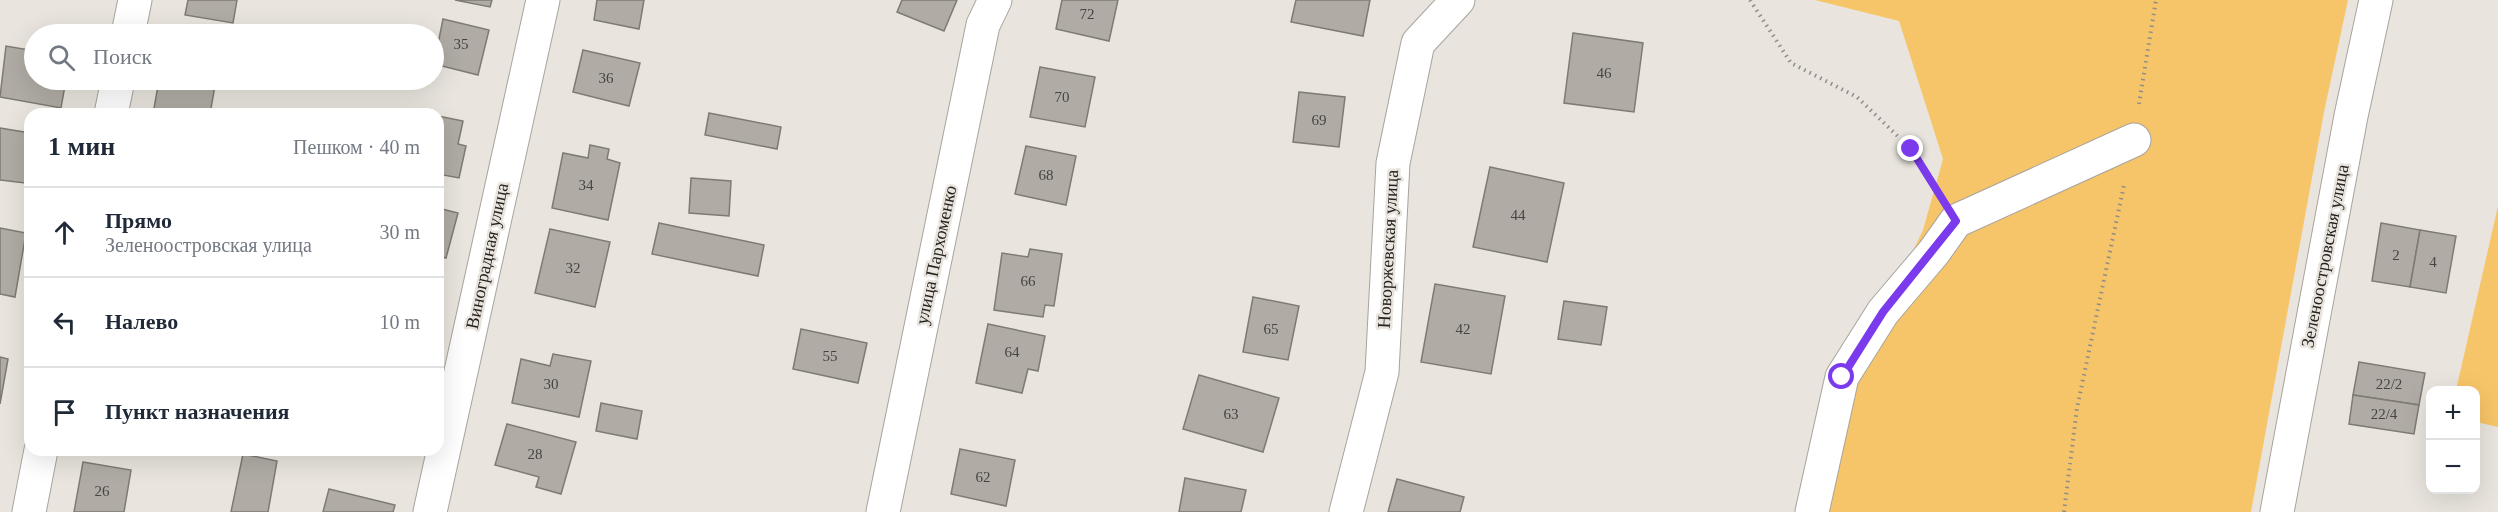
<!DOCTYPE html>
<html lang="ru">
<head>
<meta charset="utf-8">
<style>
  :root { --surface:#fff; --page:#f6f6f7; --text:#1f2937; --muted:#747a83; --line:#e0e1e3 }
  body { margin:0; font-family:Georgia,serif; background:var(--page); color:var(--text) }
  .controls { position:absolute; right:18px; bottom:18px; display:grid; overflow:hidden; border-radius:12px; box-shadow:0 6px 24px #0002 }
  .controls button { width:54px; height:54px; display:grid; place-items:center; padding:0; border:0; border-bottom:2px solid var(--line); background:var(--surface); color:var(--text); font:30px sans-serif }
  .stop { position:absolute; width:18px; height:18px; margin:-14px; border:4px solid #7c3aed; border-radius:50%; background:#fff }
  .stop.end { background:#7c3aed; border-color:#fff; box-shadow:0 2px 6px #0008 }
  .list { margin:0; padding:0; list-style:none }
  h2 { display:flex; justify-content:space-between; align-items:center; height:78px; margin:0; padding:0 24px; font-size:26px }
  h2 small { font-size:20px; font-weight:400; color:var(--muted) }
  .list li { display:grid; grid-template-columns:39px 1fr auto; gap:18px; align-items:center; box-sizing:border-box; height:90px; padding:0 24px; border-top:2px solid var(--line) }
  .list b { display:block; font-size:22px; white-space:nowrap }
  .list p { margin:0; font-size:20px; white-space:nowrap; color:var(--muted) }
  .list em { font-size:20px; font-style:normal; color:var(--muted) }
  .icon { flex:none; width:33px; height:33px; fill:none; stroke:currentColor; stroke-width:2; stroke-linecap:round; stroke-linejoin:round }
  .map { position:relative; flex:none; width:2498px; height:512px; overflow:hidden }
  .search { position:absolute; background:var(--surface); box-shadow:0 6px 24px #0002; left:24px; top:24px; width:420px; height:66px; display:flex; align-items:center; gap:15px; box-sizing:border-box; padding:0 21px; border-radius:33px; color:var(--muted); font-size:22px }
  .panel { position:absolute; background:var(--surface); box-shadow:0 6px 24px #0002; left:24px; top:108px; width:420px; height:348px; border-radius:18px }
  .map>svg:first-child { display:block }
  .green { fill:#f7c569 }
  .building { fill:#b0aca5; stroke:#7e7a74; stroke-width:1.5 }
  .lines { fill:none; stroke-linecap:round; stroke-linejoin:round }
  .minor-casing { stroke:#a8a49d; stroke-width:35 }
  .path { stroke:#908d88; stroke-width:4; stroke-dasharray:1.5 4.5; stroke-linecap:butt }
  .minor { stroke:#fff; stroke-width:33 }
  .route { stroke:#7c3aed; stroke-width:8 }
  .labels { text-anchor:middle; stroke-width:5; stroke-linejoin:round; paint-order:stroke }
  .number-label { font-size:15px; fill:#474441 }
  .street-label { font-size:18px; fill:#242220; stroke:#e9e5de }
</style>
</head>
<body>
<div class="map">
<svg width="2498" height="512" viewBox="0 0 2498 512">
  <rect width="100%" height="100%" fill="#e9e5de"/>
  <g class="green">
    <path d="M1815 0H2348L2324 112 2251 512H1827L1851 381 1923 230 1943 159 1899 21Z"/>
    <path d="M2498 206V427L2476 422V390H2456Z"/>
  </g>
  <g class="building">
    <path d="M188 0H237L233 23 185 15Z"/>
    <path d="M455 0H492L490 7Z"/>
    <path d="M597 0H644L639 29 594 20Z"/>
    <path d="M902 0H957L944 31 897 12Z"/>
    <path d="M1062 0H1118L1109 41 1056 29Z"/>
    <path d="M1296 0H1370L1363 36 1291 22Z"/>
    <path d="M443 19 489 30 478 75 434 64Z"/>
    <path d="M1573 33 1643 43 1634 112 1564 103Z"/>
    <path d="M31 39 34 40V80H66L61 108 0 97 6 46 29 50Z"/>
    <path d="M583 50 640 63 629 106 573 92Z"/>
    <path d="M1040 67 1095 77 1085 127 1030 117Z"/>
    <path d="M159 80H216L210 114H153Z"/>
    <path d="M1299 92 1345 97 1339 147 1293 142Z"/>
    <path d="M709 113 781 127 777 149 705 135Z"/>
    <path d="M438 116 463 121 458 144 466 146 459 178 438 174Z"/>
    <path d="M0 128 30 133V173L27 172 25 183 0 180Z"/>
    <path d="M590 145 609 149 607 159 620 163 608 220 552 208 563 153 588 158Z"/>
    <path d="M1026 146 1076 156 1066 205 1015 194Z"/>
    <path d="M1490 167 1564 183 1547 262 1473 247Z"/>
    <path d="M691 178 731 181 729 216 689 213Z"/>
    <path d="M438 208 458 213 446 258 438 256Z"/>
    <path d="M659 223 764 245 758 276 652 254Z"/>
    <path d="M2381 223 2420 230 2410 287 2372 281Z"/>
    <path d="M0 228 26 233 15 297 0 294Z"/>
    <path d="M550 229 610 242 595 307 535 293Z"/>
    <path d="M2420 230 2456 236 2446 293 2410 287Z"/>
    <path d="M1030 249 1062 254 1054 306 1045 305 1043 317 994 310 1002 253 1028 257Z"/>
    <path d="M1435 284 1505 296 1491 374 1421 362Z"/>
    <path d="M1253 297 1299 306 1288 360 1243 352Z"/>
    <path d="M1564 301 1607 307 1601 345 1558 339Z"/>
    <path d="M988 324 1045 336 1038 371 1028 369 1022 393 976 383Z"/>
    <path d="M801 329 867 343 858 383 793 369Z"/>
    <path d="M553 354 591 361 579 417 512 403 521 359 550 366Z"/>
    <path d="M0 357 8 359 0 404Z"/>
    <path d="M2359 362 2425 373 2419 405 2353 395Z"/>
    <path d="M1199 375 1279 398 1263 452 1183 429Z"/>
    <path d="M2353 395 2419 405 2414 434 2349 424Z"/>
    <path d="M601 403 642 411 637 439 596 431Z"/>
    <path d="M507 424 576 442 561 494 536 487 539 477 495 465Z"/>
    <path d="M960 449 1015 460 1006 506 951 494Z"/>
    <path d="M243 454 277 461 268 512H231Z"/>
    <path d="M83 462 131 470 124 512H74Z"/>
    <path d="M1185 478 1246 490 1241 512H1179Z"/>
    <path d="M1397 479 1464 497 1460 512H1388Z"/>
    <path d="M329 489 395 505 393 512H323Z"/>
  </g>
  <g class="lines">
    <g class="minor-casing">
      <g id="minor">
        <path d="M128 34 135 0"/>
        <path d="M111 114 118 80"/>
        <path d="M29 512 41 450"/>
        <path d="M430 512 543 0"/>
        <path d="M883 512 983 25 995 0"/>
        <path d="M1346 512 1382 372 1393 163 1418 43 1458 0"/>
        <path d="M1812 512 1842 377 1883 312 1934 252 1956 221 2134 140"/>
        <path d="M2277 512 2351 116 2376 0"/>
      </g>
    </g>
    <g class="path">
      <path d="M1750 0 1791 63 1857 97 1911 149 1938 192"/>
      <path d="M2139 104 2156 0"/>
      <path d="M2064 512 2077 408 2124 185"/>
    </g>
    <use href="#minor" class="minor"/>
  </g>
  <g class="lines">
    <path class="route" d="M1842 377 1883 312 1956 221 1911 149"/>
  </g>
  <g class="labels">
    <g class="number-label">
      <text x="1087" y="19">72</text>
      <text x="461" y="49">35</text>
      <text x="1604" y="78">46</text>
      <text x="606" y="83">36</text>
      <text x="1062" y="102">70</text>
      <text x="1319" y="125">69</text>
      <text x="1046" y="180">68</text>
      <text x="586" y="190">34</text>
      <text x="1518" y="220">44</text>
      <text x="2396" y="260">2</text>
      <text x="2433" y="267">4</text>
      <text x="573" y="273">32</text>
      <text x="1028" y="286">66</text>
      <text x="1271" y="334">65</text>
      <text x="1463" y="334">42</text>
      <text x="1012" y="357">64</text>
      <text x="830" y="361">55</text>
      <text x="551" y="389">30</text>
      <text x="2389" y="389">22/2</text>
      <text x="1231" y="419">63</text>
      <text x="2384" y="419">22/4</text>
      <text x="535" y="459">28</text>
      <text x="983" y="482">62</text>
      <text x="102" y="496">26</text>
    </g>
    <g class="street-label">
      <text transform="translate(1388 249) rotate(-87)" y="6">Новоржевская улица</text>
      <text transform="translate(936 255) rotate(-78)" y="6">улица Пархоменко</text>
      <text transform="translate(487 256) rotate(-78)" y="6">Виноградная улица</text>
      <text transform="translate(2325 256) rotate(-79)" y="6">Зеленоостровская улица</text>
    </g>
  </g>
</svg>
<div class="controls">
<button>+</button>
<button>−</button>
</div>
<div class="stop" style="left:1842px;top:377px"></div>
<div class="stop end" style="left:1911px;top:149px"></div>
<div class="search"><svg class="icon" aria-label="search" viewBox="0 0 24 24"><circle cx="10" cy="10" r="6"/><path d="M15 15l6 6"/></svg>Поиск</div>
<section class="panel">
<h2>1 мин<small>Пешком · 40 m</small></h2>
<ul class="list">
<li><svg class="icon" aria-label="ahead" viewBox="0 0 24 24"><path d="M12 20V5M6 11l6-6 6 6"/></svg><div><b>Прямо</b><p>Зеленоостровская улица</p></div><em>30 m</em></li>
<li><svg class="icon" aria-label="left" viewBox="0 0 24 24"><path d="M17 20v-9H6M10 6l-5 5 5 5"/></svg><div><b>Налево</b></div><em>10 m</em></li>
<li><svg class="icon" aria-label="arrive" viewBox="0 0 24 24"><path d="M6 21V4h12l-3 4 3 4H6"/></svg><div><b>Пункт назначения</b></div></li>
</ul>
</section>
</div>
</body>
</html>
